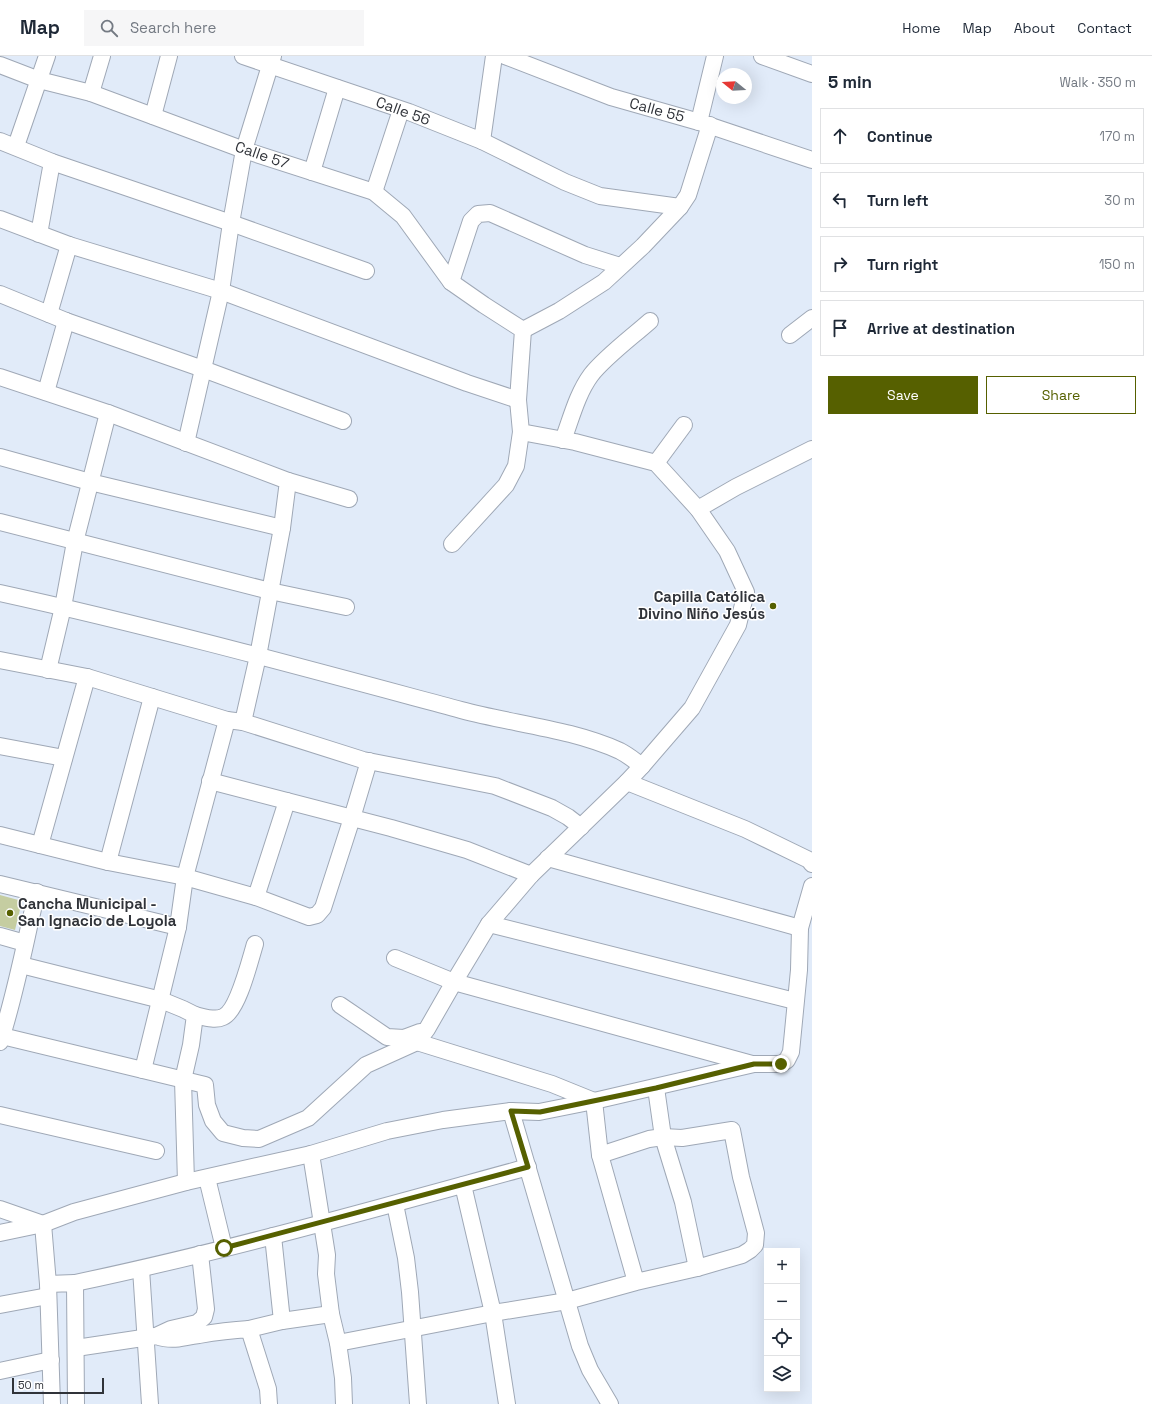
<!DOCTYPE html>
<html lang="en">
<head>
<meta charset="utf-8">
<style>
  :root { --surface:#fff; --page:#f6f6f7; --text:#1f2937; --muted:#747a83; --line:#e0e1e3; --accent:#566000 }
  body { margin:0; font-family:"Space Grotesk",sans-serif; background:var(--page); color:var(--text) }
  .controls { position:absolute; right:12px; bottom:12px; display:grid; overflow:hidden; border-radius:0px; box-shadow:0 4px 16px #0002 }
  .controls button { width:36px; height:36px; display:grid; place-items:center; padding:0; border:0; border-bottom:1px solid var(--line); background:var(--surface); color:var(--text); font:20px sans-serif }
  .compass { position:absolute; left:716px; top:12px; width:36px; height:36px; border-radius:50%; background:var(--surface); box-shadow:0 4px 16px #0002; rotate:288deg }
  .scale { position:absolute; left:12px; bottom:10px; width:92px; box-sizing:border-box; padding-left:4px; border:2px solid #303339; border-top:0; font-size:11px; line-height:14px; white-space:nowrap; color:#303339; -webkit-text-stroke:3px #fff; paint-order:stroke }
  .stop { position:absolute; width:12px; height:12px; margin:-9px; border:3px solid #566000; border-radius:50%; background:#fff }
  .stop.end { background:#566000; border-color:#fff; box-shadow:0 1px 4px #0008 }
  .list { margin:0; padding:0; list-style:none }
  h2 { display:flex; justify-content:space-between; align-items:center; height:52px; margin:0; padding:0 16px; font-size:17px }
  h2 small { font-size:13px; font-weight:400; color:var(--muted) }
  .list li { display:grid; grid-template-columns:26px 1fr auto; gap:12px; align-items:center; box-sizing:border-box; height:56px; margin:0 8px 8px; padding:0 8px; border:1px solid var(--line); border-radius:0px }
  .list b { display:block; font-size:15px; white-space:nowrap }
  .list em { font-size:13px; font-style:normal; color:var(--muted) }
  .actions { display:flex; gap:8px; padding:12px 16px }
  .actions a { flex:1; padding:9px 0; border:1px solid var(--accent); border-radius:0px; text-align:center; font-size:14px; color:var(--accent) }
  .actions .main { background:var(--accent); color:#fff }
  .icon { flex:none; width:22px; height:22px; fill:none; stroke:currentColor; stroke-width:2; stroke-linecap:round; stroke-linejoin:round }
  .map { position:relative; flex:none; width:812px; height:1348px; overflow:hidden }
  header { display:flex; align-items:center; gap:24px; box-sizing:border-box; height:56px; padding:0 20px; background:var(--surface); border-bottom:1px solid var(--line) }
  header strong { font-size:19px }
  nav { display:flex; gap:22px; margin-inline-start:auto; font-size:14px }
  .search { width:280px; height:36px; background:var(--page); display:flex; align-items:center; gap:10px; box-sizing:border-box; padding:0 14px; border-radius:0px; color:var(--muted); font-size:15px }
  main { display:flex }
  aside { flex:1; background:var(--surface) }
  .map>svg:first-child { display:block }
  .green { fill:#c5cda1 }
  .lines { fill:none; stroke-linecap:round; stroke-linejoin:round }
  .minor-casing { stroke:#9fa8b6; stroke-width:18 }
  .minor { stroke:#fff; stroke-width:16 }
  .route { stroke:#566000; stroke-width:5 }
  .poi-dot { fill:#566000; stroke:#fff; stroke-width:1.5 }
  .labels { text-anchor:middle; stroke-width:3; stroke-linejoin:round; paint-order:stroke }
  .street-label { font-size:15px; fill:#303339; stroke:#fff }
  .poi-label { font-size:15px; font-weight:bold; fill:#303339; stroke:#fff; text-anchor:end }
</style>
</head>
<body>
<header>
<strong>Map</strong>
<div class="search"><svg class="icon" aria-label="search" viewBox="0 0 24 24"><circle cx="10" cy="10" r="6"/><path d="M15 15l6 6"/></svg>Search here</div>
<nav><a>Home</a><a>Map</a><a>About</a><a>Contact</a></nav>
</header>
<main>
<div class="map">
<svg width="812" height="1348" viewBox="0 0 812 1348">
  <rect width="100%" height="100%" fill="#e1ebf9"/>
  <path class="green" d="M0 839 22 845 15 874 0 870Z"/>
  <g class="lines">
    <g class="minor-casing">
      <g id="minor">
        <path d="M243 0 409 56 482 85 494 0"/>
        <path d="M505 0 611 41 699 66 812 104"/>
        <path d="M762 0 812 18"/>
        <path d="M0 9 39 24 91 37 244 94 374 136 403 160 451 226 484 249 523 274 518 344 521 376 575 386 656 407 698 453 727 495 746 536 738 569 692 652 642 710 627 726 531 819 489 868 454 926 427 973 417 986 366 1009 308 1062 259 1083 243 1082 223 1077 213 1065 207 1049 205 1029 2 980"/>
        <path d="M91 37 102 0"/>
        <path d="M153 60 169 0"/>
        <path d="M699 66 715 0"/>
        <path d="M0 85 52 106 231 167 366 215"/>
        <path d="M482 85 565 126 600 140 680 151"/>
        <path d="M16 90 47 0"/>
        <path d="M312 116 337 32"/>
        <path d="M374 136 401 54"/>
        <path d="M0 163 69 189 221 235 467 327 518 344"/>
        <path d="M39 178 52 106"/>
        <path d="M451 226 471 165 478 158 490 157 585 199 620 210"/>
        <path d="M0 238 66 265 203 313 343 365"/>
        <path d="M49 258 69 189"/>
        <path d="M523 274 559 255 604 226 643 190 680 151 688 139 710 69"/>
        <path d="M790 279 812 262"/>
        <path d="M0 321 108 357 288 425 282 472 258 600 243 666"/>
        <path d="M46 336 66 265"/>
        <path d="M563 384C571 363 577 338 591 319 605 301 632 281 650 265"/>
        <path d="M186 387 221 235 231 167 244 94 273 0"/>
        <path d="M0 401 90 426 282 472"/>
        <path d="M656 407 684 369"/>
        <path d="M288 425 349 443"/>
        <path d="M698 453 736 431 812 393"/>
        <path d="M0 466 270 535 346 551"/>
        <path d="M452 488 506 429 516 410 521 376"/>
        <path d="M0 537C155 571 308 613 461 654 513 668 572 673 620 695 628 699 635 705 642 710"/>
        <path d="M0 604 87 621 227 664 243 666 363 704 495 730 552 752 568 761 581 771"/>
        <path d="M48 614 63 551 75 486 108 357"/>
        <path d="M0 690 64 702"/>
        <path d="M210 725 391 772 467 794 531 819"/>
        <path d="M627 726 745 773 809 804 812 808"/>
        <path d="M0 779 108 806 185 821 256 841 309 861 317 859 323 852 352 762 369 705"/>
        <path d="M40 789 87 621"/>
        <path d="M548 802 800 872"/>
        <path d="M108 806 152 641"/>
        <path d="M0 828 178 871"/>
        <path d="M256 841 287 745"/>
        <path d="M489 868 795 945"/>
        <path d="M0 880 25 887"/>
        <path d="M395 902 454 926 752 1008"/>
        <path d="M21 909 161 944 183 953 195 959 191 989 183 1024 186 1126"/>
        <path d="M340 949 387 981 404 982 420 976"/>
        <path d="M195 959C204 961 215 965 223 961 238 955 250 904 255 888"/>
        <path d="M0 986C16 937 25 886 37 836"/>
        <path d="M417 986 552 1028 594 1045"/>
        <path d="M143 1014 178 871 185 821 227 664"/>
        <path d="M656 1032 663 1081 683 1146 697 1212"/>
        <path d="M594 1045 600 1099"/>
        <path d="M511 1055 580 1290 590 1314 610 1348"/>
        <path d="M0 1059 156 1095"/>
        <path d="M311 1098 327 1199 326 1218 331 1258 338 1287 343 1322 344 1348"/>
        <path d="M207 1122 224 1192"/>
        <path d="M463 1129 493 1257 507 1348"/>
        <path d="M395 1148 406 1202 410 1236 418 1348"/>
        <path d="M0 1153 43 1168 48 1228 52 1348"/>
        <path d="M0 1177 43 1168 74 1156 186 1126 311 1098 387 1075 443 1064 511 1055 539 1056 594 1045 754 1008H781L787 1004 791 996 799 914 800 872 812 830"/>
        <path d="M273 1180 282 1265"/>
        <path d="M141 1213 150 1348"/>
        <path d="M75 1227C227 1195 378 1152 528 1111"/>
        <path d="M48 1228 75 1227 76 1348"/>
        <path d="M0 1249 48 1240"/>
        <path d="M249 1273 282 1265 331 1258"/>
        <path d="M156 1280 171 1273 197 1267 204 1261 206 1253 200 1198"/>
        <path d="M338 1287 493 1257 567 1245 636 1226 600 1099 649 1083 663 1081 682 1082 732 1074 741 1121 756 1177 755 1189 750 1194 742 1199 697 1212 636 1226"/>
        <path d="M76 1292 156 1280C175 1286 181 1281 199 1279 216 1276 232 1274 249 1273L268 1333 269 1348"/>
        <path d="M0 1315 51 1304"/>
      </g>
    </g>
    <use href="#minor" class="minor"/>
  </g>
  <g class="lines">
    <path class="route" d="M224 1192 528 1111 511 1055 540 1056 656 1032 754 1008H781"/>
  </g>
  <g class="poi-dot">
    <circle cx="773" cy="550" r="4"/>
    <circle cx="10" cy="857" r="4"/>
  </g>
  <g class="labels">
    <g class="street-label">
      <text transform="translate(657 54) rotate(15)" y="5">Calle 55</text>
      <text transform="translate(403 55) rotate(20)" y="5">Calle 56</text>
      <text transform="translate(262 99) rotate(19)" y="5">Calle 57</text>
    </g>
    <g class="poi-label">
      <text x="765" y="546">Capilla Católica<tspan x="765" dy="17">Divino Niño Jesús</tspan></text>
      <text x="18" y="853" text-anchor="start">Cancha Municipal -<tspan x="18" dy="17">San Ignacio de Loyola</tspan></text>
    </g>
  </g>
</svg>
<div class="controls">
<button>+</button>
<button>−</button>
<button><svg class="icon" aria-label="locate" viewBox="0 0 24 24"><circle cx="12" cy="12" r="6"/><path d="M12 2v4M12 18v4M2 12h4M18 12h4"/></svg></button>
<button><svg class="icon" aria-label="layers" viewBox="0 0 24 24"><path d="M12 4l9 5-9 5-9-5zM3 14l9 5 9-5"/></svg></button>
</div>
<svg class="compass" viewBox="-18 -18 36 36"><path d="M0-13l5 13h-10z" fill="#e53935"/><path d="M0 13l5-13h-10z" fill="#747a83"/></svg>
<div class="scale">50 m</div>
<div class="stop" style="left:224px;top:1192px"></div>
<div class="stop end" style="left:781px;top:1008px"></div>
</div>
<aside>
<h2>5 min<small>Walk · 350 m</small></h2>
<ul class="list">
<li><svg class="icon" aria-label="ahead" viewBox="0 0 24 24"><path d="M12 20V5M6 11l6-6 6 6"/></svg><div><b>Continue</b></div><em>170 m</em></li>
<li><svg class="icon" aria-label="left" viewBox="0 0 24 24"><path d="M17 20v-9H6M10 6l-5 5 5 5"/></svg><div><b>Turn left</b></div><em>30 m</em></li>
<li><svg class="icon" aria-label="right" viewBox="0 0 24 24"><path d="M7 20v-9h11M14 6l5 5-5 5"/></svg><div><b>Turn right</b></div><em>150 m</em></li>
<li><svg class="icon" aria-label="arrive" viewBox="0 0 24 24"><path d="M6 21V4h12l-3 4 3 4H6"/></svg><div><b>Arrive at destination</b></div></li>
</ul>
<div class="actions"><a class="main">Save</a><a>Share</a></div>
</aside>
</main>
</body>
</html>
